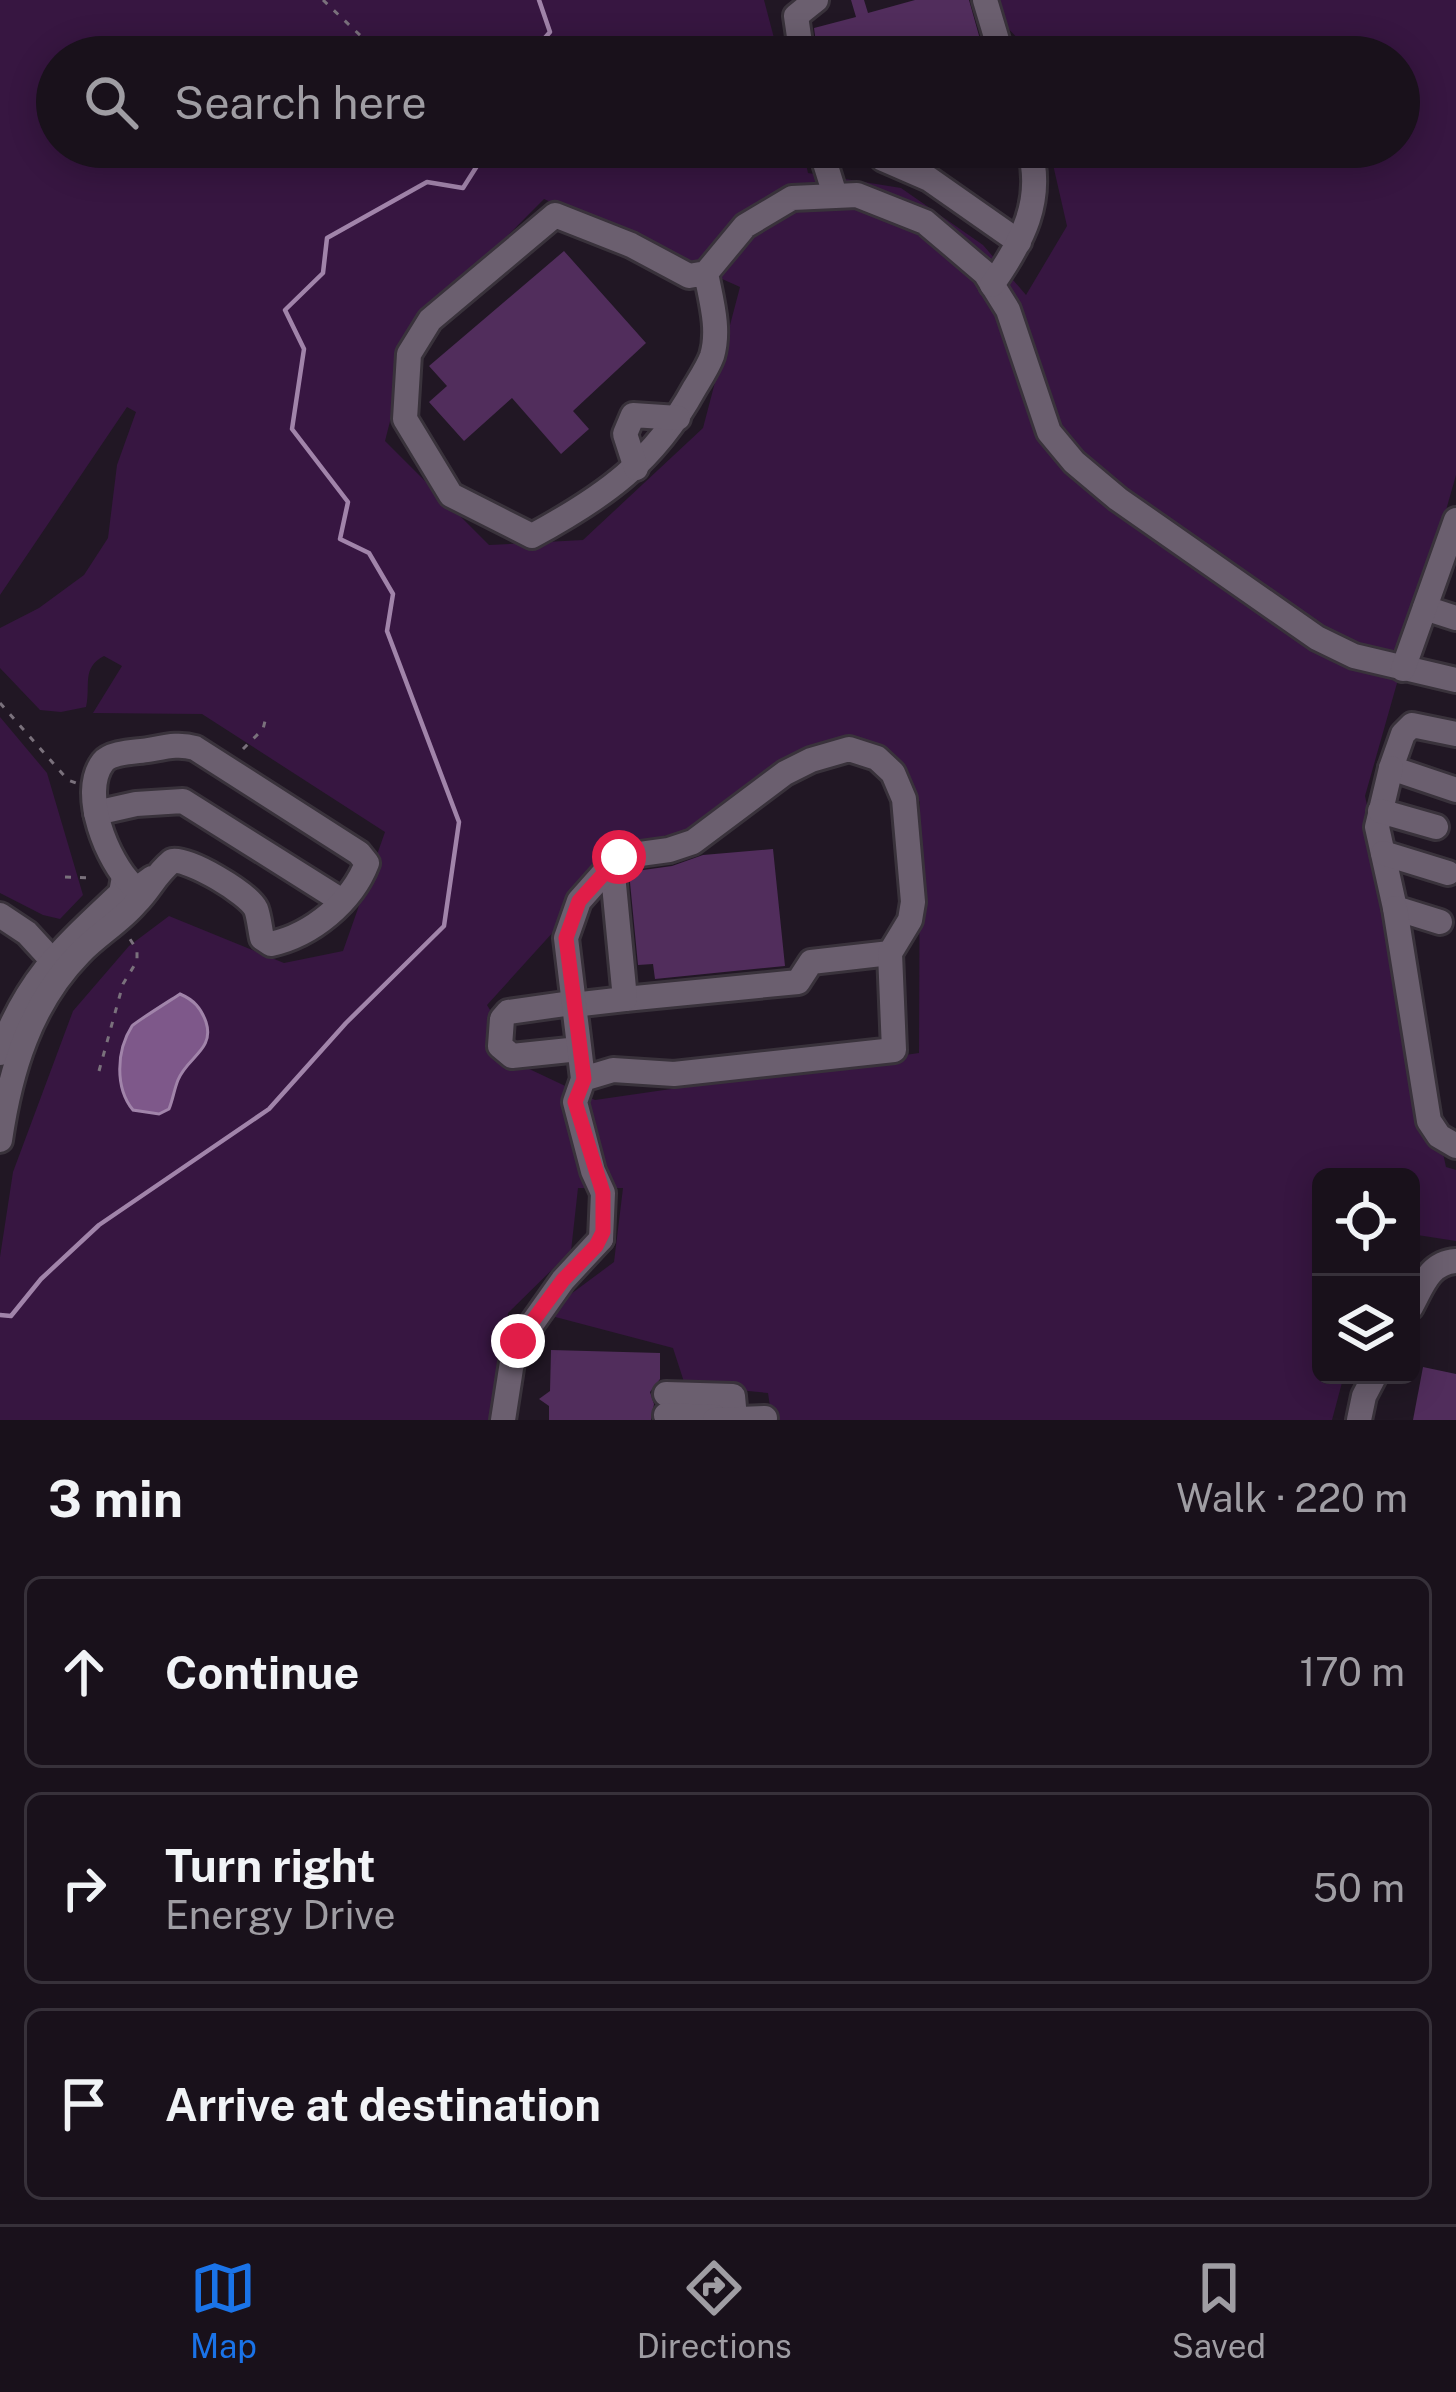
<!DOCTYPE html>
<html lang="en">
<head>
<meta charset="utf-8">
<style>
  :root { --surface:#19111b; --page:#261f28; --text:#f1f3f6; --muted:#9f9da3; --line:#37313a; --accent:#1a73e8 }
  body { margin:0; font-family:"Public Sans",sans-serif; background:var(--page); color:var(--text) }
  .controls { position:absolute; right:36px; bottom:36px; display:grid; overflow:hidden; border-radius:18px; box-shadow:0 6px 30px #0003 }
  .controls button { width:108px; height:108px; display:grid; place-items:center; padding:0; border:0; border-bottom:3px solid var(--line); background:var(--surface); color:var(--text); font:60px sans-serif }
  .stop { position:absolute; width:36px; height:36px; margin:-27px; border:9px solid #e11d48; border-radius:50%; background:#fff }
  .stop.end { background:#e11d48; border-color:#fff; box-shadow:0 3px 12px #0008 }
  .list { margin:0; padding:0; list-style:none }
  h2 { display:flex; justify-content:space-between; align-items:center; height:156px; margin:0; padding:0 48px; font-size:51px }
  h2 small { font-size:39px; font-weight:400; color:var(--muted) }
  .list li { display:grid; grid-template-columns:78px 1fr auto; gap:36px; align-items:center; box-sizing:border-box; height:192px; margin:0 24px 24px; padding:0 24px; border:3px solid var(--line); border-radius:18px }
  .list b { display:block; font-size:45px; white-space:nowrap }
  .list p { margin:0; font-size:39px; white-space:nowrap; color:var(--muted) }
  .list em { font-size:39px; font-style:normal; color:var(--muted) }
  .icon { flex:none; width:66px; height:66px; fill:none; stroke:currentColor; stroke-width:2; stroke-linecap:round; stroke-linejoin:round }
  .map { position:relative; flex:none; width:1456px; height:1420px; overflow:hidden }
  .search { position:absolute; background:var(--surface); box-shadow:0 6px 30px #0003; left:36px; right:36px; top:36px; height:132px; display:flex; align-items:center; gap:30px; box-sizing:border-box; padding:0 42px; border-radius:66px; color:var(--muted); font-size:45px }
  .sheet { height:804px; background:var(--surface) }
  nav { display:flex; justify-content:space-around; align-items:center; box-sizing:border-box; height:168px; border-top:3px solid var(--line); background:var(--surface); font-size:33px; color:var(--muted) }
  nav a { display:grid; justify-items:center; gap:6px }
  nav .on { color:var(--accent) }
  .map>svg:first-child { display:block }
  .green { fill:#371641; fill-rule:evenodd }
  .water { fill:#7e588a; stroke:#a184aa; stroke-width:3 }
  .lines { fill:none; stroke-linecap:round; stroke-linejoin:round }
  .stream { stroke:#a184aa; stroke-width:4.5 }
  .building { fill:#512d5c }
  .minor-casing { stroke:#39323b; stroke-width:30 }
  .path { stroke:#7a717c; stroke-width:3; stroke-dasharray:6 9; stroke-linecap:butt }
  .minor { stroke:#6b5f6f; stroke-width:24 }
  .route { stroke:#e11d48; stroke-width:15 }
</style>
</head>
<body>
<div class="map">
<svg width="1456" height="1420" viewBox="0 0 1456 1420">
  <rect width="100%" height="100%" fill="#211724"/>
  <g class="green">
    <path d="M0 0H764L779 57H57V147H802L808 173 901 188 983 245 1026 295 1067 226 1049 147H1399V57H1027L1024 45 981 0H1456V475L1365 796 1446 1167 1456 1170V1241L1411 1234V1177H1321V1375H1344L1332 1420H772L768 1393 685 1385 673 1348 544 1314 614 1262 623 1188H578L571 1251 508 1313 494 1420H0V1257L13 1172 73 1011 129 946 169 916 284 963 343 951 385 832 202 714 93 713 122 666 104 656C81 668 91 685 86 707L61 712 40 710 0 668V628L39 608 84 575 108 538 117 465 136 412 127 407 0 595ZM544 199 740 287 703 428 583 540 489 545 385 441 413 331ZM876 747 920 802 919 1053 595 1100 525 1067 487 1005 633 844 687 830 746 786Z"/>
    <path d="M0 717 47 773 83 895 60 919 43 915 0 893Z"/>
  </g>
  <path class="water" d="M180 994C194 1000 201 1008 206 1022 215 1050 187 1057 178 1080 174 1090 173 1099 169 1109L159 1114 133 1110C115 1088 116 1051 132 1026 134 1023 174 998 180 994Z"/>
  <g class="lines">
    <g class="stream">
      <path d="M528 57 550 32 539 0"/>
      <path d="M0 1315 11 1316 41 1279 99 1225 269 1109 346 1023 444 926 459 822 387 631 393 594 369 553 340 539 348 502 292 429 304 349 285 310 323 273 327 238 427 182 463 188 489 147"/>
    </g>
  </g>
  <g class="building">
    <path d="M851 0H864L868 13 915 0H969L985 57H818L814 28 856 17Z"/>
    <path d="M564 251 646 343 573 411 589 429 561 454 512 398 464 441 429 402 447 386 429 366Z"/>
    <path d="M773 849 785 966 655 979 653 964 638 965 629 872 672 866 703 855Z"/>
    <path d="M551 1350 660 1353V1379L650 1392 654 1404 651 1420H549V1406L539 1399 550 1391Z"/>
    <path d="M1423 1367 1456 1374V1420H1413Z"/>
  </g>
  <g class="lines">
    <g class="minor-casing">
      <g id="minor">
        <path d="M985 0 1002 57"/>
        <path d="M802 57 796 16 816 0"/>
        <path d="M820 147 835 195"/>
        <path d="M918 147 883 159 929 179 1019 242"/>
        <path d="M706 273C711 300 720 329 712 356 708 367 700 379 694 389 654 462 604 497 532 536L451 495 405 419 409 354 430 320 555 215 631 245 689 276 706 273 745 226 792 198 857 195 925 222 985 273 1008 310 1049 432 1074 462 1118 499 1317 638 1354 656 1456 680"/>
        <path d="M992 285C1022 242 1045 200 1029 147"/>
        <path d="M636 468 625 434 633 415 678 418"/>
        <path d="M1425 608 1456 618"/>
        <path d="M1403 669 1456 520"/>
        <path d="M1456 734 1412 725 1403 734 1391 768 1456 790"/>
        <path d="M1391 768 1377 827 1395 908 1440 922"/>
        <path d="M1380 811 1436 827"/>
        <path d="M96 813 136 804 183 801 342 901"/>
        <path d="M1383 853 1448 873"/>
        <path d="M1395 908 1429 1121 1439 1136 1456 1146"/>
        <path d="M0 915 27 933 61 970"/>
        <path d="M625 999 798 982 811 962 890 953"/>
        <path d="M572 1003 508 1012 502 1019 500 1046 512 1056 579 1049"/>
        <path d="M573 1005 625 999 612 864"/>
        <path d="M0 1053C28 977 64 947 121 893L124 877"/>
        <path d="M583 1079 613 1070 674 1074 894 1050 890 953 910 920 913 902 904 799 893 773 877 758 849 749 811 760 785 773 693 842 669 850 618 857 579 901 566 938 583 1079 575 1102 593 1171 603 1193 601 1239"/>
        <path d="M0 1140C10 1071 30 1004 80 953 97 935 120 922 136 903 151 888 154 876 172 861 189 858 248 893 256 909 259 917 260 929 262 938L271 944C312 935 352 902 367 863L359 853 195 748C179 743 165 747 148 750 136 752 111 752 103 762 79 793 108 862 132 885L141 886 152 878"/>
        <path d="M1411 1307C1423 1285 1429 1263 1456 1261"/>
        <path d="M666 1394 733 1396 735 1418"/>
        <path d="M666 1415 715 1417"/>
        <path d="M503 1420 514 1349 563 1280 601 1239"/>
        <path d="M715 1420 765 1418"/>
        <path d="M1359 1420 1364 1396 1375 1375"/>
      </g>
    </g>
    <g class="path">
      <path d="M323 0 383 57"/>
      <path d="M0 703 68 780 76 783"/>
      <path d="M243 749 263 729 266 717"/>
      <path d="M65 877 94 878"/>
      <path d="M99 1071 123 984 137 961V950L128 936"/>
    </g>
    <use href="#minor" class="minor"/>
  </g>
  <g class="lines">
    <path class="route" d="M518 1341 563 1280 596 1246 603 1232V1193L575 1102 584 1079 566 938 579 901 619 857"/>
  </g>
</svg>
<div class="controls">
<button><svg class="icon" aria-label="locate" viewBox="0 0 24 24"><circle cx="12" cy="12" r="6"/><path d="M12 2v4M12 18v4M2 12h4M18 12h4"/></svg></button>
<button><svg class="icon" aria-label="layers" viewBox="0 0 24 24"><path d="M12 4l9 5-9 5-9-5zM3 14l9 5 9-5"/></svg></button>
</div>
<div class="stop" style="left:619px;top:857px"></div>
<div class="stop end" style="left:518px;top:1341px"></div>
<div class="search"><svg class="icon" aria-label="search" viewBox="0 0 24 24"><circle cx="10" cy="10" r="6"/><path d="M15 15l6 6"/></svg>Search here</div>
</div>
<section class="sheet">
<h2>3 min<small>Walk · 220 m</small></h2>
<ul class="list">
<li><svg class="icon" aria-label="ahead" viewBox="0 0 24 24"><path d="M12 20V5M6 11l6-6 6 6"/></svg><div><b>Continue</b></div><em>170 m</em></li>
<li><svg class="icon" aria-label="right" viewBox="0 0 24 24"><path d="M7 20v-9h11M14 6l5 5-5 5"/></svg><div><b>Turn right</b><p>Energy Drive</p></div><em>50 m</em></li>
<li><svg class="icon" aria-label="arrive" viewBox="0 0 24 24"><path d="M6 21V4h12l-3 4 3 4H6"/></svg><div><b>Arrive at destination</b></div></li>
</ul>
</section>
<nav>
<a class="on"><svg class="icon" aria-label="map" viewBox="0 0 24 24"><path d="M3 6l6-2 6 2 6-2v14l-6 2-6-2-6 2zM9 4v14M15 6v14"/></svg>Map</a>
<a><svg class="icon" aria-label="directions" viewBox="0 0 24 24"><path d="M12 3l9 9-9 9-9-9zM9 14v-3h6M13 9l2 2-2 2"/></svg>Directions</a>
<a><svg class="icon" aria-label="saved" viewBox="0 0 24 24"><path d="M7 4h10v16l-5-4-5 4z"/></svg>Saved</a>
</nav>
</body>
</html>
